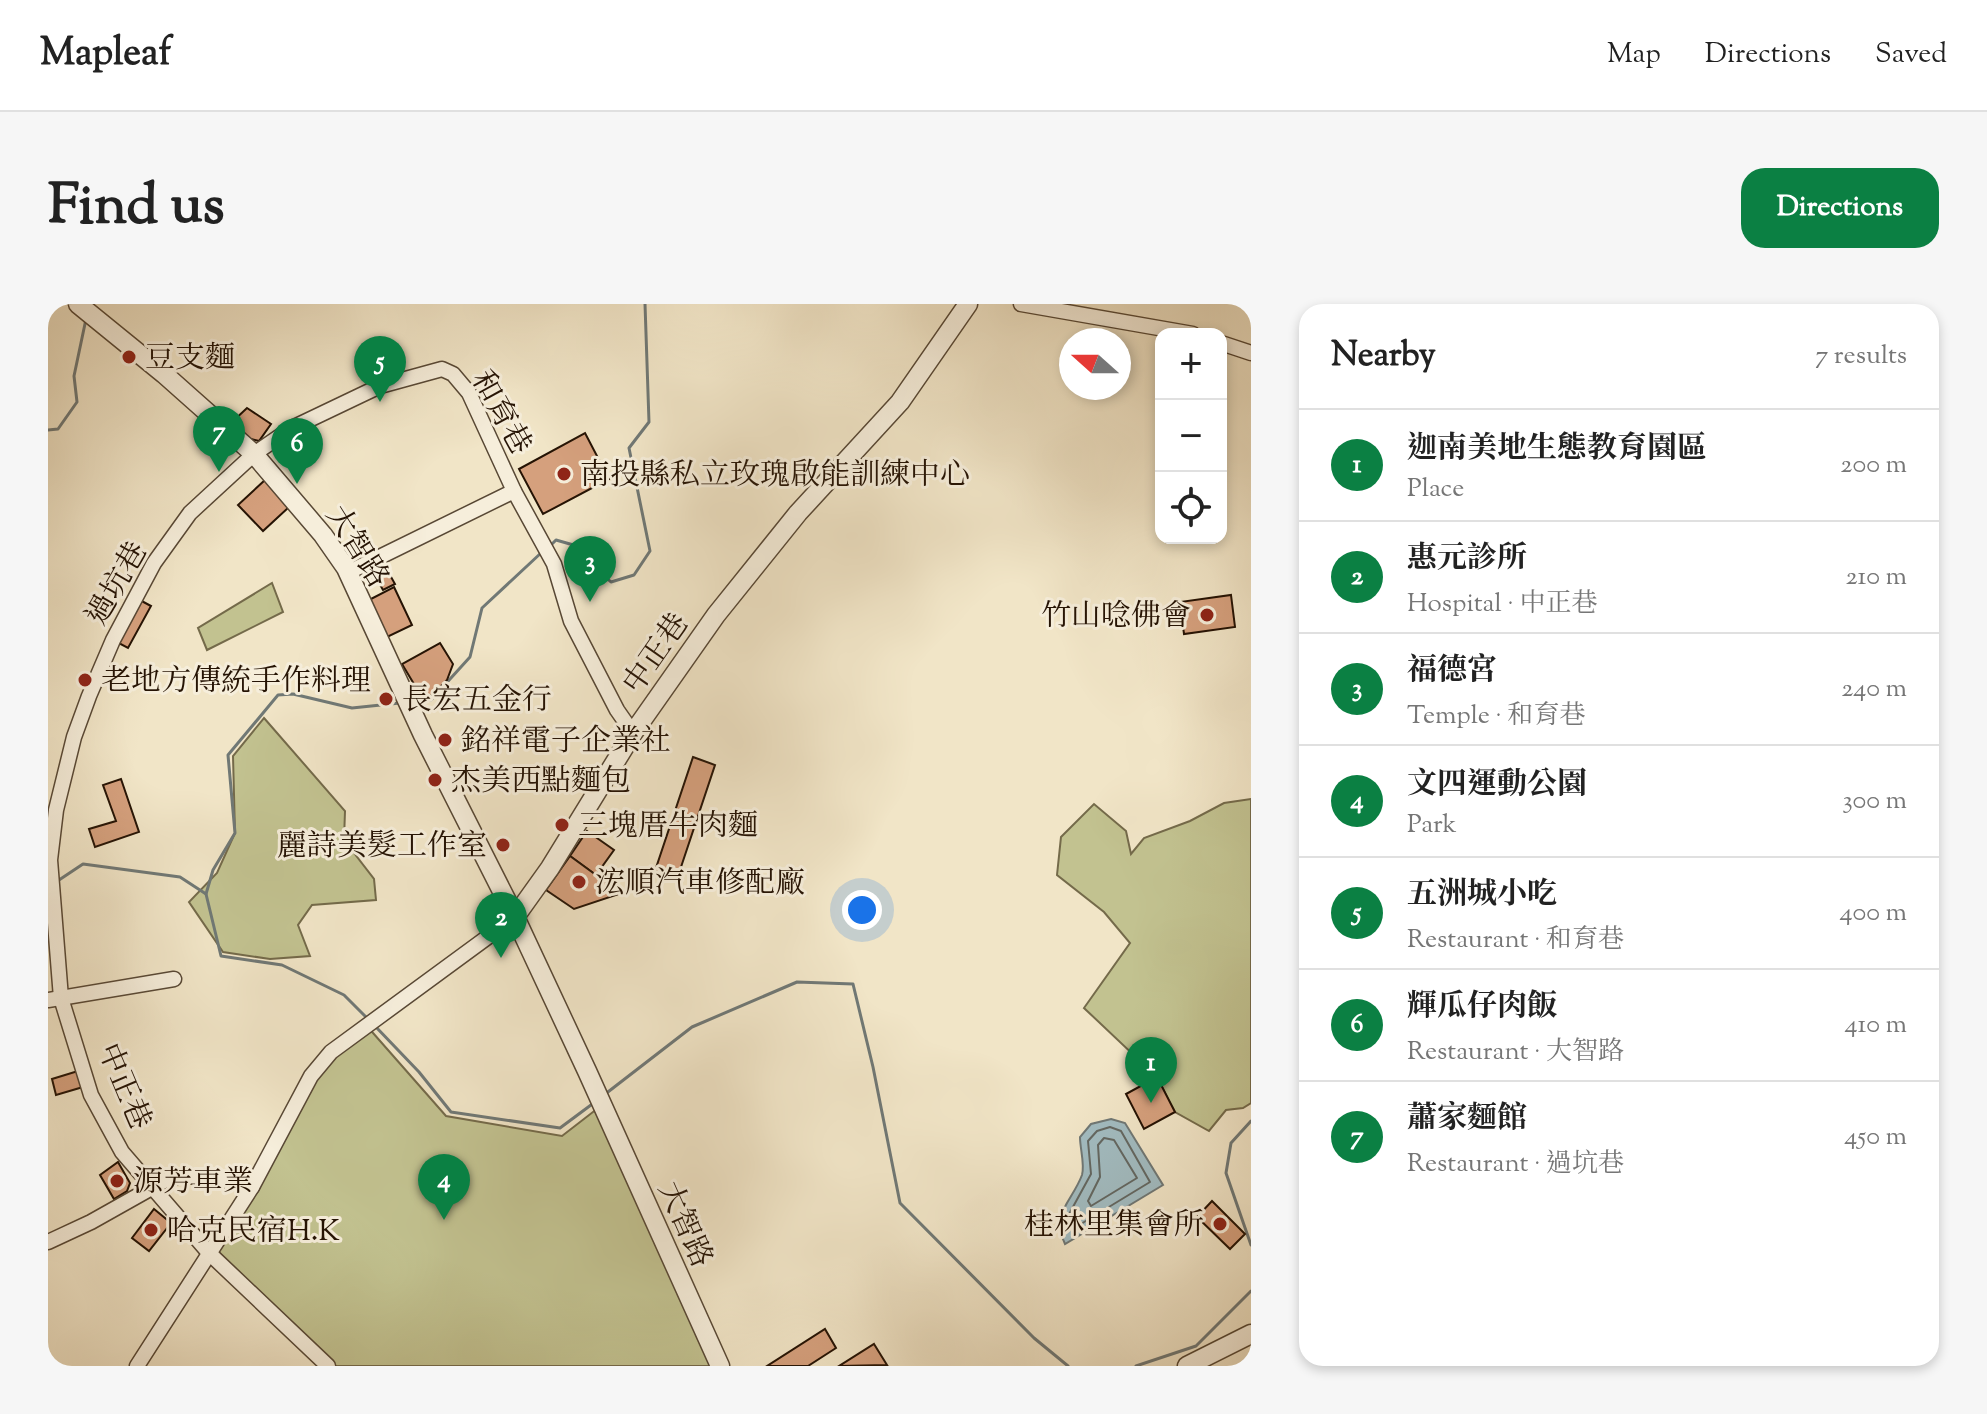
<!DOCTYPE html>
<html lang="en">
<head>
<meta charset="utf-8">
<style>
  :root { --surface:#fff; --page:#f6f6f6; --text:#222; --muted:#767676; --line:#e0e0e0; --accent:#0b8043 }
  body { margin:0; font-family:"Sorts Mill Goudy","Noto Serif TC",serif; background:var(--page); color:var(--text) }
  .controls { position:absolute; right:24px; top:24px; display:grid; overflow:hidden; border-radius:16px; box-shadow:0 4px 12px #0003 }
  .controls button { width:72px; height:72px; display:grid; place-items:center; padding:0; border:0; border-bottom:2px solid var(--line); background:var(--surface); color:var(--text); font:40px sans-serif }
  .compass { position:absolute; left:1011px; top:24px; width:72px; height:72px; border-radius:50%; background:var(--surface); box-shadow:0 4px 12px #0003; rotate:291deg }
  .you { position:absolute; left:814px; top:606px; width:28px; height:28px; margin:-20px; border:6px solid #fff; border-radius:50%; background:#1a73e8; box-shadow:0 0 0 12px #1a73e833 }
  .badge { display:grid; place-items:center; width:52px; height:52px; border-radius:50%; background:var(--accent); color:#fff; font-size:26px; font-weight:700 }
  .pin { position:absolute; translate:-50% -66px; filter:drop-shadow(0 2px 4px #0008) }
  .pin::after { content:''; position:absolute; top:42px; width:28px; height:24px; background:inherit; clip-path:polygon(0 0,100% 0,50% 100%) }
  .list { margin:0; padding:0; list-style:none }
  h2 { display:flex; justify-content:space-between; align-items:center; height:104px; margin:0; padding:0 32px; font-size:34px }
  h2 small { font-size:26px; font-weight:400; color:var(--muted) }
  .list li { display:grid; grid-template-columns:52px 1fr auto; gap:24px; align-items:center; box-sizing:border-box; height:112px; padding:0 32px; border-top:2px solid var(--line) }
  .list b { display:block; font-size:30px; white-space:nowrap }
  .list p { margin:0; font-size:26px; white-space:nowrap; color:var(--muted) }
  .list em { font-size:26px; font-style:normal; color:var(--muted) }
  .icon { flex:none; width:44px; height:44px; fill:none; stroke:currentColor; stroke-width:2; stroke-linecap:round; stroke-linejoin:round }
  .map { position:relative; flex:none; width:1203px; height:1062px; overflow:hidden; border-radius:24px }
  header { display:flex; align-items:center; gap:48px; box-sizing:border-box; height:112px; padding:0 40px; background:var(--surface); border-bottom:2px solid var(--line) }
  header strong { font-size:38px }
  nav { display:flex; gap:44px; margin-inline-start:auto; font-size:28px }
  .intro { display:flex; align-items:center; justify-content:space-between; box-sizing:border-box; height:192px; padding:0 48px }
  h1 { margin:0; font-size:56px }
  .button { padding:20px 36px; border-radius:24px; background:var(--accent); color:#fff; font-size:28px; font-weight:700 }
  main { display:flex; gap:48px; padding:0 48px }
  aside { flex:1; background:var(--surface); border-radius:24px; box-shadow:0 4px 12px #0003 }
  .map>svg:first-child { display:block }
  .green { fill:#c2c290; stroke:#746a4a; stroke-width:2 }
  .water { fill:#a2bcc1; stroke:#707875; stroke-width:2 }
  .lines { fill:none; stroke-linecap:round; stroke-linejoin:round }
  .shore { stroke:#646862; stroke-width:2 }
  .stream { stroke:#707875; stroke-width:3 }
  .building { fill:#d5a07d; stroke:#251304; stroke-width:2 }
  .minor-casing { stroke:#584835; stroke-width:17 }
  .tertiary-casing { stroke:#584835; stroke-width:21 }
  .minor { stroke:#f6eedb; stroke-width:14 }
  .tertiary { stroke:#f6eedb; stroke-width:18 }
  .poi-dot { fill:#8f2418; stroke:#f6eedb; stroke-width:3 }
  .labels { text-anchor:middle; stroke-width:6; stroke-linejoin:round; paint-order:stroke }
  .poi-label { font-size:30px; fill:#251304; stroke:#f6eedb; text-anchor:start }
  .street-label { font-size:30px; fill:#251304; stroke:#f6eedb }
</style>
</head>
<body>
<header>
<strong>Mapleaf</strong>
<nav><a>Map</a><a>Directions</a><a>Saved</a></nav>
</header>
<div class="intro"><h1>Find us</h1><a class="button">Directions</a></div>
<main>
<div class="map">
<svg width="1203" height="1062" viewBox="0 0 1203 1062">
  <rect width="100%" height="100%" fill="#f1e5c7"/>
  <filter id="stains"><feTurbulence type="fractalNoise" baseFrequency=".0025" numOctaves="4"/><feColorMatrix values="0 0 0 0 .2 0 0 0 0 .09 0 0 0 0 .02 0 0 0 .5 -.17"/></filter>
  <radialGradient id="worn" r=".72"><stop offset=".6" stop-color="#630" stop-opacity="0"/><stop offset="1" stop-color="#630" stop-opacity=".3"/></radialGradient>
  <g class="green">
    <path d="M224 279 235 308 159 346 150 324Z"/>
    <path d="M216 414 297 507 296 536 326 575 328 596 264 601 250 621 262 652 222 655 175 648 141 598 169 569 187 529 185 452Z"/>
    <path d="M1203 495V799L1195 804 1178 806 1161 827 1127 808 1109 773 1036 704 1082 639 1056 608 1009 571 1013 533 1046 500 1078 527 1083 550 1096 534 1142 517 1176 499Z"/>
    <path d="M318 721 398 812 514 832 554 801 673 1062H282L165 949 263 772Z"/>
  </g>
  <path class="water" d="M1063 815 1077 819 1115 881 1017 940C1002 909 1024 898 1034 871 1037 860 1032 845 1032 833L1043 820Z"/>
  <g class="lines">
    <g class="shore">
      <path d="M1062 823 1073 827 1102 878 1023 926 1020 923V912L1043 870 1040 837 1049 827Z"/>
      <path d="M1056 834 1066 836 1089 874 1043 902 1040 897 1052 873 1050 841Z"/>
    </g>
    <g class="stream">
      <path d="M0 126 10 125 29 98 26 72 38 15"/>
      <path d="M502 242 508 236 529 242 543 260 563 278 586 271 602 247 581 144 601 118 597 0"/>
      <path d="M368 397 383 396 422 353 434 304 493 249"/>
      <path d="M8 578 35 560 132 573 158 590 173 652 234 661 296 691 319 714"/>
      <path d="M158 590 165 566 187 529 180 451 230 391 245 390 304 404 352 399"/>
      <path d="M327 722 371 768 403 808 512 824 547 798"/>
      <path d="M556 791 644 723 749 678 805 680 825 763 852 899 986 1034 1020 1062"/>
      <path d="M1203 817 1183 839 1178 869 1203 941"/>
      <path d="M1088 1062 1148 1042 1203 987"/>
    </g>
  </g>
  <g class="building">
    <path d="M199 104 223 120 211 137 199 134 182 120Z"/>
    <path d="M537 129 561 175 495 210 471 165Z"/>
    <path d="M217 176 241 203 215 227 190 201Z"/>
    <path d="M338 264 347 280 335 286 326 270Z"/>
    <path d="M346 283 364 321 337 334 319 297Z"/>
    <path d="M1183 291 1187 323 1136 330 1132 298Z"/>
    <path d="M88 294 103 302 80 344 65 336Z"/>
    <path d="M392 339 405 360 399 376 384 391 375 395 354 360Z"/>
    <path d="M645 453 667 461 628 578 606 570Z"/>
    <path d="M73 475 91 528 47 543 41 525 68 517 55 481Z"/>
    <path d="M539 527 566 546 548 571 522 552Z"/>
    <path d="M522 552 548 571 574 589 526 605 498 586Z"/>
    <path d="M30 767 35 783 8 791 4 775Z"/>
    <path d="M1109 773 1127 808 1096 825 1078 790Z"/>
    <path d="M70 858 82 879 79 887 66 895 52 871Z"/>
    <path d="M1164 897 1197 930 1182 945 1149 913Z"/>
    <path d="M106 905 123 919 101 947 84 934Z"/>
    <path d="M777 1025 788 1044 760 1062H719Z"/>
    <path d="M826 1040 839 1061 791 1062Z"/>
  </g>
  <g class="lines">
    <g class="minor-casing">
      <g id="minor">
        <path d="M973 0 1145 30"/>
        <path d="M1173 39 1203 49"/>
        <path d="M299 269 466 187"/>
        <path d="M0 696 126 675"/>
        <path d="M0 938 43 918 116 877 132 872 162 873 204 883"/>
        <path d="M89 1062 204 883 263 772 283 748 467 613"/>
        <path d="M280 1062 161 949 74 848 43 791 13 694 2 556 8 506 26 433 41 392 65 336 106 259 142 209 206 150 244 124 332 82 394 65 405 70 421 89 466 187 506 260 523 317 569 406 585 429"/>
      </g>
    </g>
    <g class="tertiary-casing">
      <g id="tertiary">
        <path d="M30 0 116 70 206 150 275 231 298 264 375 431 467 613 539 767 672 1062"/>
        <path d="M467 613 502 564 585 429 668 311 750 209 852 98 920 0"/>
        <path d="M1139 1062 1203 1030"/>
      </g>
    </g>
    <use href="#minor" class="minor"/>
    <use href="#tertiary" class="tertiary"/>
  </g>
  <g class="poi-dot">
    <circle cx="81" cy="53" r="8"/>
    <circle cx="516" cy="170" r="8"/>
    <circle cx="1159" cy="311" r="8"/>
    <circle cx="37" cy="376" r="8"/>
    <circle cx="338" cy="395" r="8"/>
    <circle cx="397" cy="436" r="8"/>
    <circle cx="387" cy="476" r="8"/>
    <circle cx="514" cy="521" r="8"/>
    <circle cx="455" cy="541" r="8"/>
    <circle cx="531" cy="578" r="8"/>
    <circle cx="69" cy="877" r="8"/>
    <circle cx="1172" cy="920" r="8"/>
    <circle cx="103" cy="926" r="8"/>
  </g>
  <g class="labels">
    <g class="poi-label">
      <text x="97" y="63">豆支麵</text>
      <text x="532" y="180">南投縣私立玫瑰啟能訓練中心</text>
      <text x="1143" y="321" text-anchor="end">竹山唸佛會</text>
      <text x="53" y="386">老地方傳統手作料理</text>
      <text x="354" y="405">長宏五金行</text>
      <text x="413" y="446">銘祥電子企業社</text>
      <text x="403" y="486">杰美西點麵包</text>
      <text x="530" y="531">三塊厝牛肉麵</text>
      <text x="439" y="551" text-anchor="end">麗詩美髮工作室</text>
      <text x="547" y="588">浤順汽車修配廠</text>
      <text x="85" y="887">源芳車業</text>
      <text x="1156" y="930" text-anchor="end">桂林里集會所</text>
      <text x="119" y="936">哈克民宿H.K</text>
    </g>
    <g class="street-label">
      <text transform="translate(454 108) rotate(61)" y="10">和育巷</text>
      <text transform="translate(310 242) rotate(58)" y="10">大智路</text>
      <text transform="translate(68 279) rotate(-60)" y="10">過坑巷</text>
      <text transform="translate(607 349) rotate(-55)" y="10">中正巷</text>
      <text transform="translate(77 782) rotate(67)" y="10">中正巷</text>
      <text transform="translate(638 920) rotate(66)" y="10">大智路</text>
    </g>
  </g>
  <rect width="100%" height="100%" filter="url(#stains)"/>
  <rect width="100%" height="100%" fill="url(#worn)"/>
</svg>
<div class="controls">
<button>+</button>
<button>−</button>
<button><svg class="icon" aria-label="locate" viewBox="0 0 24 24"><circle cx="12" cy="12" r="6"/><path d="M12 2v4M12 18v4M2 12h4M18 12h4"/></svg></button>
</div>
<svg class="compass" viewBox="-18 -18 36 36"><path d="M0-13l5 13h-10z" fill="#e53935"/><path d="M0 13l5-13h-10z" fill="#767676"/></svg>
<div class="you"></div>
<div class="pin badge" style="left:1103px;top:799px">1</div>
<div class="pin badge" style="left:453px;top:654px">2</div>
<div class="pin badge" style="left:542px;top:298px">3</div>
<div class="pin badge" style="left:396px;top:916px">4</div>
<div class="pin badge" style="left:332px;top:98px">5</div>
<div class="pin badge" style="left:249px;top:180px">6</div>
<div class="pin badge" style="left:171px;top:168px">7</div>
</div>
<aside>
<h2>Nearby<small>7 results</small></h2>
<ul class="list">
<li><span class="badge">1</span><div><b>迦南美地生態教育園區</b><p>Place</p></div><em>200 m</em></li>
<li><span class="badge">2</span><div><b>惠元診所</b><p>Hospital · 中正巷</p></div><em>210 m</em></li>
<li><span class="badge">3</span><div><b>福德宮</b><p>Temple · 和育巷</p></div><em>240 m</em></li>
<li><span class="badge">4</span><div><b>文四運動公園</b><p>Park</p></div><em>300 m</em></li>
<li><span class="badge">5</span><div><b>五洲城小吃</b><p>Restaurant · 和育巷</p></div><em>400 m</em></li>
<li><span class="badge">6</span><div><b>輝瓜仔肉飯</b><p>Restaurant · 大智路</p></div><em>410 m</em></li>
<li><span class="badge">7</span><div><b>蕭家麵館</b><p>Restaurant · 過坑巷</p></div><em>450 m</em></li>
</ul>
</aside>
</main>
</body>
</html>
